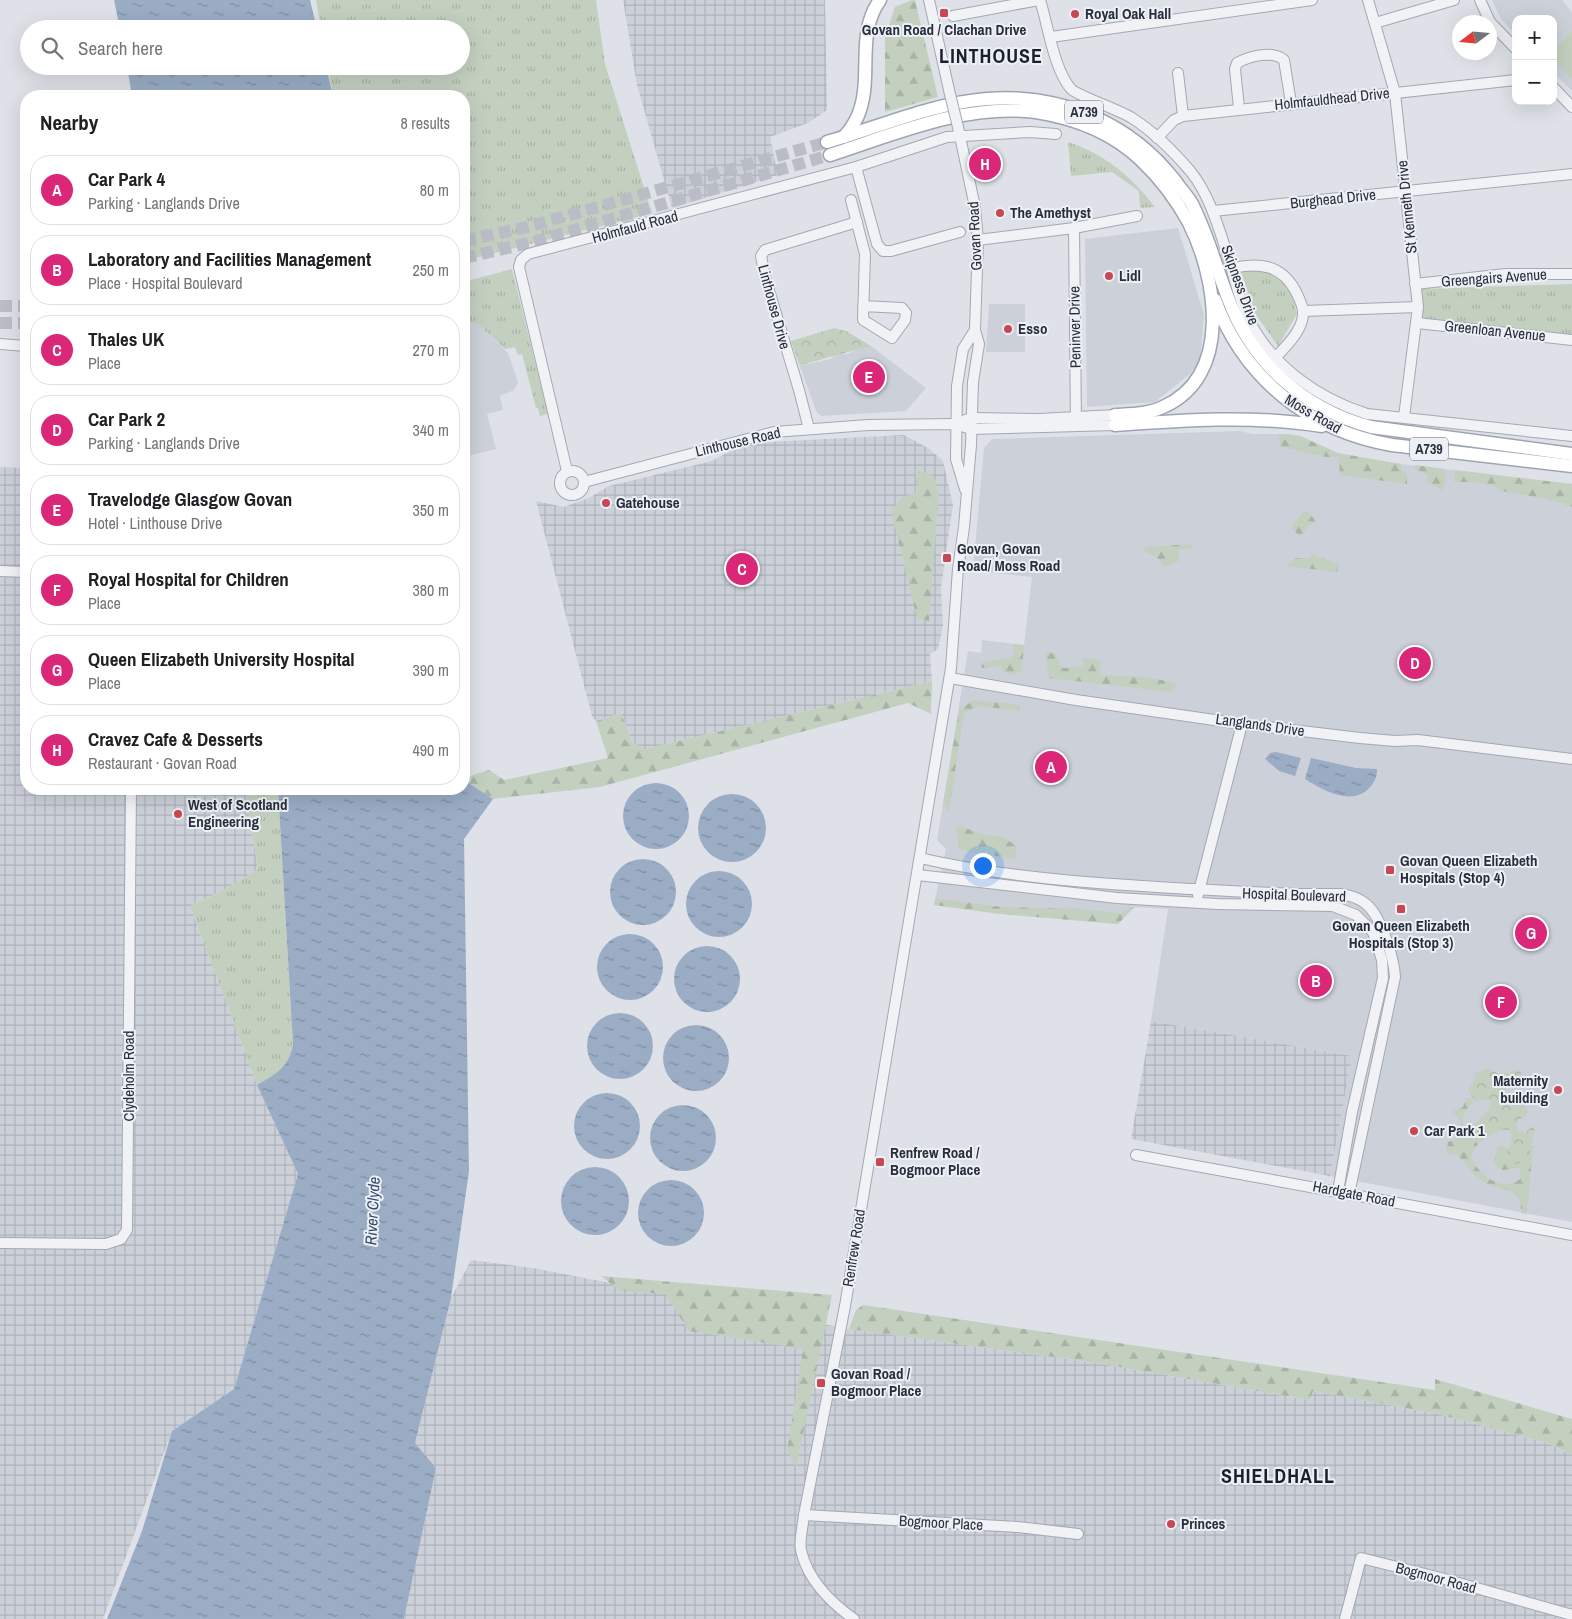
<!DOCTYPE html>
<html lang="en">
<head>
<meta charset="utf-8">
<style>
  :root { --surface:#fff; --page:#f6f6f6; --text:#202124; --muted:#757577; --line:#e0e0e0; --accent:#db2777 }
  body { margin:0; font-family:"Archivo Narrow",sans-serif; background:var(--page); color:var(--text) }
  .controls { position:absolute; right:15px; top:15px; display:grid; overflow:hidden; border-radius:10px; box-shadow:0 5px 20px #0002 }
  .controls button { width:45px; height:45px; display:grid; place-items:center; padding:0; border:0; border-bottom:1px solid var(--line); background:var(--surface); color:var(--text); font:25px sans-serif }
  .compass { position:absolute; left:1452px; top:15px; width:45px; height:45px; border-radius:50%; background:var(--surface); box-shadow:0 5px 20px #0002; rotate:254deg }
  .you { position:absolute; left:982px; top:865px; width:18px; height:18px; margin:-12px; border:4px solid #fff; border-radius:50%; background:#1a73e8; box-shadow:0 0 0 8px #1a73e833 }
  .badge { display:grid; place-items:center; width:32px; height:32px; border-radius:50%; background:var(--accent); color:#fff; font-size:16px; font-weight:700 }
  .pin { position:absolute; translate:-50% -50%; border:2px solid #fff; box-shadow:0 1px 5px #0006 }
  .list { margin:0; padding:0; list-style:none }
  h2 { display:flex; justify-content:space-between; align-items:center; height:65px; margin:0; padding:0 20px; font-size:21px }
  h2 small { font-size:16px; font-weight:400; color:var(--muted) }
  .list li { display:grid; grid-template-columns:32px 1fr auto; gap:15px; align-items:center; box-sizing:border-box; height:70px; margin:0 10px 10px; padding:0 10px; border:1px solid var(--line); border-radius:20px }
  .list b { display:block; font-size:19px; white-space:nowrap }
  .list p { margin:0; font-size:16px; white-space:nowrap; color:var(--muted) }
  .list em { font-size:16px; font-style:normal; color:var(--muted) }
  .icon { flex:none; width:28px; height:28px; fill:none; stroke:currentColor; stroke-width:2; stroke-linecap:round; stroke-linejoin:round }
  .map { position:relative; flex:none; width:1572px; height:1619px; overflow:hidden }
  .search { position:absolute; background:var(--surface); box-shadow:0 5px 20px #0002; left:20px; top:20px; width:450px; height:55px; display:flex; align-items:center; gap:12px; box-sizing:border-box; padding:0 18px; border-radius:28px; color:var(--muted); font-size:19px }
  .panel { position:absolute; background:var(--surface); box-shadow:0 5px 20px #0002; left:20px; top:90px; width:450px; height:705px; border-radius:20px }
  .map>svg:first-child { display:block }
  .built { fill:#ccd0d9 }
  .industrial { fill:url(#industrial-grid) }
  .grass { fill:url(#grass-tufts) }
  .forest { fill:url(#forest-firs) }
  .park { fill:url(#park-crowns) }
  .garden { fill:#c3d0c0 }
  .water { fill:url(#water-ripples) }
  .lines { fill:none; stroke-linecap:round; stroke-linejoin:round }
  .major-tunnel { stroke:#babdc5; stroke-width:12; stroke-dasharray:12 6; stroke-linecap:butt }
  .minor-casing { stroke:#a4a8b1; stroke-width:12 }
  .major-casing { stroke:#9ea5b2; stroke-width:15 }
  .minor { stroke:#f0f2f5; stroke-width:10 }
  .major { stroke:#fff; stroke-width:12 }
  .minor-bridge-casing { stroke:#a4a8b1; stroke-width:12; stroke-linecap:butt }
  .minor-bridge { stroke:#f0f2f5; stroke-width:10 }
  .poi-dot { fill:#c74854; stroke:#edf0f5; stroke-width:2 }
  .labels { text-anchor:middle; stroke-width:4; stroke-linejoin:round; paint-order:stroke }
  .shield { fill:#edf0f5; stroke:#636874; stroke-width:1 }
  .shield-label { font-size:14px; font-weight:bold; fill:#282e3d }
  .poi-label { font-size:15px; font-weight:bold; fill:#282e3d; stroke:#edf0f5; text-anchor:start }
  .street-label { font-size:15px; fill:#282e3d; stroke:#edf0f5 }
  .water-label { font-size:16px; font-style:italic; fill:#344b6e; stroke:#edf0f5 }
  .district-label { font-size:20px; font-weight:bold; letter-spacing:1px; fill:#1a202e; stroke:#edf0f5 }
</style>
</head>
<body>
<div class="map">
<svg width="1572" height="1619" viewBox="0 0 1572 1619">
  <defs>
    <pattern id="industrial-grid" width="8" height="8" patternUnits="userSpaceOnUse" patternTransform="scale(1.25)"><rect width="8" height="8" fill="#ccd0d9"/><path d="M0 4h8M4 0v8" fill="none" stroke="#afb3bb"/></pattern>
    <pattern id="grass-tufts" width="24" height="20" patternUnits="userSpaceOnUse" patternTransform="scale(1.25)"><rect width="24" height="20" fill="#c3d0c0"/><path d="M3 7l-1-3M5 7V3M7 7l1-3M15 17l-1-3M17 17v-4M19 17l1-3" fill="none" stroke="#a8b3a6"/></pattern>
    <pattern id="forest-firs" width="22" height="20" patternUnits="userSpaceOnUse" patternTransform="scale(1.25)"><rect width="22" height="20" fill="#c3d0c0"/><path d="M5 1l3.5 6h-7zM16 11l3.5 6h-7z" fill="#a8b3a6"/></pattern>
    <pattern id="park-crowns" width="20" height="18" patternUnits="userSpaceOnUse" patternTransform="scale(1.25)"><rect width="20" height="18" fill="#c3d0c0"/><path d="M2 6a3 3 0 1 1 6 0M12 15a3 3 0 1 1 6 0" fill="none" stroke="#a8b3a6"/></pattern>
    <pattern id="water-ripples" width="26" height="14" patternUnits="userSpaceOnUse" patternTransform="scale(1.25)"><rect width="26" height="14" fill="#9aadc5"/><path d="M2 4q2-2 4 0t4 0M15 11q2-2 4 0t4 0" fill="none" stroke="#7e8da1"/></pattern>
  </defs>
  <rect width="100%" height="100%" fill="#dee1e7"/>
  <g class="built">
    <path d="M1492 0H1562L1572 12V91L1553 72V19H1516V34L1501 19Z"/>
    <path d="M1178 228 1204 315 1200 360 1191 373 1155 402 1087 407 1085 239Z"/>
    <path d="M989 304H1025V352H986Z"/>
    <path d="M464 321 479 325 508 353 518 382 514 390 500 396 503 410 487 414 496 449 464 457Z"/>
    <path d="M871 346 926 388 906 411 821 416 816 411 800 366 830 359 839 354H848L861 347Z"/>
    <path d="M1240 431 1252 434H1289L1300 436 1338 453 1375 461 1572 484V1222L1330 1176 1352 1056 1151 1021 1168 909 1134 907 1118 924 1001 914 934 905 946 849 937 840 968 651 981 653 982 640 1024 645 1032 577 973 571 984 448 992 439Z"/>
  </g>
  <g class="industrial">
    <path d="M623 0H825L827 110 808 123 770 137 778 175 672 208 637 85Z"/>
    <path d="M904 435 928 448 943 461 953 505 941 588 943 626 938 649 930 654 932 681 645 749 632 742 621 713 596 721 592 716 536 501 564 507 589 498 609 486 712 461 738 447 767 442Z"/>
    <path d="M0 467 26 468V789H245L258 869 226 889 190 906 257 1085 298 1174 234 1389 172 1431 103 1619H0Z"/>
    <path d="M1151 1021 1352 1056 1330 1176 1131 1139Z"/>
    <path d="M471 1260 533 1268 849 1329 1097 1363 1309 1400 1313 1391 1438 1414 1548 1443 1572 1455V1619H404L436 1468 415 1443 451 1298Z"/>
  </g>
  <g class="grass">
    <path d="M316 0H596L605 64 652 213 464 261V96H333L328 66H461V29H321Z"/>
    <path d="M1068 142C1105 154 1132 177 1155 207L1140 208 1139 191 1112 172 1071 176Z"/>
    <path d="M1260 266 1290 288 1297 314 1278 346 1254 312 1241 271Z"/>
    <path d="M512 269 548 414 540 416 538 408H536L522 354 518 355 515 347 505 349 479 325 464 321V282Z"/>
    <path d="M1572 284V336L1421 321 1420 289Z"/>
    <path d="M245 789H278L293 1044C289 1067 276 1074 257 1085L190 906 226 889 258 869Z"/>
  </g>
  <g class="forest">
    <path d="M912 0H915L938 97 885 112V37L895 7Z"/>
    <path d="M1278 434 1300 436 1338 453 1401 464 1402 471 1407 474V484L1340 475 1339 457H1326L1281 447Z"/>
    <path d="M1415 465 1445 469 1446 479 1443 491 1426 481 1428 475 1415 469Z"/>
    <path d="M915 469 934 476 939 494 929 621 917 618 891 511 902 497 918 492Z"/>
    <path d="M1455 470 1572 484V507L1547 499 1501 491 1494 486 1473 482H1454Z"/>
    <path d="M1308 511 1316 522 1308 527 1301 537 1291 528 1302 513Z"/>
    <path d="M1193 544 1191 549H1179V561L1163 567 1160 560 1143 550 1145 547Z"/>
    <path d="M1312 554 1339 564 1337 572 1287 566 1295 558 1309 559Z"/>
    <path d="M1014 644 1024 645 1022 671 1013 675 1003 672 1001 666 982 668 981 663 1009 658 1013 655Z"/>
    <path d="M1046 651 1056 654 1060 665 1064 668 1082 666 1083 658 1101 660 1100 675 1145 677 1178 683 1171 692 1048 678Z"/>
    <path d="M932 681 931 714 908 703 600 787 493 799 464 780V778L489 770 504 780 608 758 596 721 621 713 632 742 645 749Z"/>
    <path d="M973 700 1020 705V711L979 706 964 713 949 811 943 804 959 711Z"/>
    <path d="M961 826 983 835 1000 836 1016 845V859L959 850 956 827Z"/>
    <path d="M935 898 1001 907 1082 909 1120 913 1134 907 1118 924 1001 914 934 905Z"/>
    <path d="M1466 1098H1471L1473 1102C1466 1111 1458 1117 1466 1128H1473L1474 1140 1478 1144 1471 1156C1476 1174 1504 1194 1520 1179V1168L1503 1170 1497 1167 1494 1161 1498 1145 1509 1149 1504 1159 1533 1146 1527 1214 1521 1213C1521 1207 1521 1202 1518 1197 1511 1189 1494 1188 1485 1183 1472 1176 1467 1164 1457 1155L1446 1153 1448 1142C1461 1137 1462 1129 1459 1118L1451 1112 1463 1107Z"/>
    <path d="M601 1276 832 1295 796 1467 787 1451 803 1349 689 1331 665 1294 620 1291Z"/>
    <path d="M863 1305 1435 1390V1379L1572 1419V1455L1548 1443 1438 1414 1313 1391 1310 1400 1097 1363 849 1329 856 1310Z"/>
  </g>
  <g class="park">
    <path d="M834 328 846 331 871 346C866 347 803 364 800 366L791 341Z"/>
    <path d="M1488 1068C1498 1076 1507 1074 1518 1069L1521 1073 1520 1082 1509 1086 1501 1093 1500 1100 1508 1106 1524 1103 1528 1112 1526 1116 1518 1120 1517 1127 1519 1131 1525 1133 1533 1126 1535 1128 1530 1153 1518 1164 1507 1165 1503 1159C1509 1151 1514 1139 1510 1130 1499 1128 1487 1138 1478 1144 1464 1130 1480 1119 1490 1109V1100L1474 1101 1468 1089 1475 1078 1474 1074Z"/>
  </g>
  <path class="garden" d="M1572 31V79L1553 60V50Z"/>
  <g class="water">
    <path d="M114 0H310L317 29H120Z"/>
    <path d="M127 66H326L333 96H132Z"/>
    <path d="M1276 752 1301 758 1295 776 1279 771 1265 759 1270 753Z"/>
    <path d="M1311 758 1356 768 1377 769C1377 776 1375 782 1370 787 1353 807 1324 791 1305 779Z"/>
    <path d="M464 780 493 799 464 839 469 1171 451 1298 415 1443 436 1468 404 1619H107L142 1531 172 1431 234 1389 298 1174 257 1085C276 1074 289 1067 293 1044L278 789H464Z"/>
    <circle cx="656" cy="816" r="33"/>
    <circle cx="732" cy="828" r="34"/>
    <circle cx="643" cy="892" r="33"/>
    <circle cx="719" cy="904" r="33"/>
    <circle cx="630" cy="967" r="33"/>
    <circle cx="707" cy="979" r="33"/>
    <circle cx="620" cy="1046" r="33"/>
    <circle cx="696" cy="1058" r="33"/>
    <circle cx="607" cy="1126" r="33"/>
    <circle cx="683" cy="1138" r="33"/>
    <circle cx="595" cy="1201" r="34"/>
    <circle cx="671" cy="1213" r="33"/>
  </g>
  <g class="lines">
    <g class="major-tunnel">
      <path d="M464 241 527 227 827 142"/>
      <path d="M464 258 533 242 830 155"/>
      <path d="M0 306H26"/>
      <path d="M0 323H26"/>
    </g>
    <g class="minor-casing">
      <g id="minor">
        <path d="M929 0 949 90"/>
        <path d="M1040 0C1048 25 1054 70 1071 89 1078 96 1120 110 1132 118 1154 132 1174 152 1191 172 1207 192 1216 219 1224 244 1232 267 1237 293 1247 316 1270 365 1317 398 1367 414L1572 436"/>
        <path d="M1368 0 1395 93 1418 307 1404 417"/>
        <path d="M1480 0 1490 22 1516 49"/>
        <path d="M953 16 1039 0"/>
        <path d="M1375 23 1454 0"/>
        <path d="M1051 37 1312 0"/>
        <path d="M1178 73 1183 116"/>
        <path d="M1553 87 1572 107"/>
        <path d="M1239 108 1235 69 1237 63C1250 56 1272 50 1284 60L1291 103"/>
        <path d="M1157 138 1174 120 1183 116 1516 80"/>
        <path d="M856 167 877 244 883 251H891L960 232"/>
        <path d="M851 200 865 254 863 320 892 338 905 320 906 313 902 308 863 306"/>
        <path d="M1213 211 1572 174"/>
        <path d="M1074 228 1076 426"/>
        <path d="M978 240 1074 228 1137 216"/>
        <path d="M1233 268C1259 262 1281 265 1295 290 1298 296 1303 305 1303 312 1304 329 1287 345 1276 357"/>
        <path d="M1415 284 1506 274H1572"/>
        <path d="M1303 311 1418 307"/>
        <path d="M1417 323 1572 340"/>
        <path d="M0 344 26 346"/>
        <path d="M965 420 972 418 1039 419 1115 415"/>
        <path d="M809 429 799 390 765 277 761 256 765 250 857 222"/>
        <circle cx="572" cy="483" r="12"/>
        <path d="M567 471 519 267 521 260 528 254 856 167 947 137 1030 132 1056 134"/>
        <path d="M584 482 774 432 868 425 955 424 971 429 1115 425"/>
        <path d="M965 489 956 459 957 386 963 349 975 330"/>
        <path d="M0 571 26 572"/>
        <path d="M950 678 1076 700 1242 724 1360 738 1395 741 1418 740 1572 759"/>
        <path d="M920 858C1002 877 1089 883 1173 888 1229 891 1284 895 1340 894 1348 895 1359 898 1366 904 1381 916 1394 958 1395 977L1349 1194"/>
        <path d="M918 875 1117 898 1217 904 1333 906 1356 915 1373 932 1382 960 1383 978 1352 1112 1338 1191"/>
        <path d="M1198 895 1242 724"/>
        <path d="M1136 1155 1572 1235"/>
        <path d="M0 1243 106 1244 121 1239 127 1230 131 789"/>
        <path d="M804 1515 1018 1527 1078 1534"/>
        <path d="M854 1619C831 1603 807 1579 801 1550 799 1540 803 1526 804 1515L845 1306 951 668 958 569 964 527 971 445 973 382 979 344 975 330 978 240 975 207 958 127"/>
        <path d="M1345 1619 1361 1558 1441 1578 1572 1615"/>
      </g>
    </g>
    <g class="major-casing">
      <g id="major">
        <path d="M844 137C851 129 857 120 860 110 872 74 856 33 880 0"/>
        <path d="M827 142C879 127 933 103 987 99 1061 93 1131 123 1176 182 1181 190 1189 197 1193 206 1208 236 1216 267 1228 298 1252 363 1304 409 1371 427L1572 454"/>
        <path d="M830 155C895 134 966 103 1036 112 1074 118 1113 133 1141 160 1160 178 1176 199 1189 223 1217 279 1233 376 1163 407 1148 414 1131 414 1115 415"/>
        <path d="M1215 300C1244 379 1310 431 1392 445L1572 466"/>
        <path d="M1115 425C1183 420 1254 415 1322 426"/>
      </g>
    </g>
    <use href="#minor" class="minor"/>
    <use href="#major" class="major"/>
    <g class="minor-bridge-casing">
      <path id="minor-bridge" d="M949 90 958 127"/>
    </g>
    <use href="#minor-bridge" class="minor-bridge"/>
  </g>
  <g class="poi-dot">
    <rect x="939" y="8" width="10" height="10" rx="2.5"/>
    <circle cx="1075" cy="14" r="5"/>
    <circle cx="1000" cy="213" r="5"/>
    <circle cx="1109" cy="276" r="5"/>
    <circle cx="1008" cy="329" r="5"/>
    <circle cx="606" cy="503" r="5"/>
    <rect x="942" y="553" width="10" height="10" rx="2.5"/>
    <circle cx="178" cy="814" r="5"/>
    <rect x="1385" y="865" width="10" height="10" rx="2.5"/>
    <rect x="1396" y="904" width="10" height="10" rx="2.5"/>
    <circle cx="1558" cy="1090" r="5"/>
    <circle cx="1414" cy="1131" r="5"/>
    <rect x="875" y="1157" width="10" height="10" rx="2.5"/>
    <rect x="816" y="1378" width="10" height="10" rx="2.5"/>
    <circle cx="1171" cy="1524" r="5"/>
  </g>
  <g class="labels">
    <g class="shield">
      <rect x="1065" y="100.5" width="38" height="23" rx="4"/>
      <rect x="1410" y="437.5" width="38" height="23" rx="4"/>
    </g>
    <g class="shield-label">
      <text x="1084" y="117">A739</text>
      <text x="1429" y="454">A739</text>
    </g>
    <g class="poi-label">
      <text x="1085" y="19">Royal Oak Hall</text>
      <text x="944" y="35" text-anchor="middle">Govan Road / Clachan Drive</text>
      <text x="1010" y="218">The Amethyst</text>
      <text x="1119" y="281">Lidl</text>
      <text x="1018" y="334">Esso</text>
      <text x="616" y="508">Gatehouse</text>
      <text x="957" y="554">Govan, Govan<tspan x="957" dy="17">Road/ Moss Road</tspan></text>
      <text x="188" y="810">West of Scotland<tspan x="188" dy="17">Engineering</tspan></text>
      <text x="1400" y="866">Govan Queen Elizabeth<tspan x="1400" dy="17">Hospitals (Stop 4)</tspan></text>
      <text x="1401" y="931" text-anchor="middle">Govan Queen Elizabeth<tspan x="1401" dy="17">Hospitals (Stop 3)</tspan></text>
      <text x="1548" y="1086" text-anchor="end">Maternity<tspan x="1548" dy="17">building</tspan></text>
      <text x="1424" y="1136">Car Park 1</text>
      <text x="890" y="1158">Renfrew Road /<tspan x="890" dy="17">Bogmoor Place</tspan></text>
      <text x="831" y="1379">Govan Road /<tspan x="831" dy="17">Bogmoor Place</tspan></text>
      <text x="1181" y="1529">Princes</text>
    </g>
    <g class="street-label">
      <text transform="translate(1332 99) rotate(-6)" y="5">Holmfauldhead Drive</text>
      <text transform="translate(1333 199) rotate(-6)" y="5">Burghead Drive</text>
      <text transform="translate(1407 207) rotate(-96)" y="5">St Kenneth Drive</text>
      <text transform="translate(635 227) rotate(-15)" y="5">Holmfauld Road</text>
      <text transform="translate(975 236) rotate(-93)" y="5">Govan Road</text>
      <text transform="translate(1494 278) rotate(-4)" y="5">Greengairs Avenue</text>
      <text transform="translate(1240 285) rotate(70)" y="5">Skipness Drive</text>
      <text transform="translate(774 307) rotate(75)" y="5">Linthouse Drive</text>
      <text transform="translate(1075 327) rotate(-91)" y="5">Peninver Drive</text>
      <text transform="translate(1495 331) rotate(6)" y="5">Greenloan Avenue</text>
      <text transform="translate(1313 414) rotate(30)" y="5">Moss Road</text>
      <text transform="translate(738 442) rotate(-13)" y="5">Linthouse Road</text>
      <text transform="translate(1260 725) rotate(8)" y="5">Langlands Drive</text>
      <text transform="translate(1294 895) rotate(2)" y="5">Hospital Boulevard</text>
      <text transform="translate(129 1076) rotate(-90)" y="5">Clydeholm Road</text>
      <text transform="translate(1354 1194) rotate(11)" y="5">Hardgate Road</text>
      <text transform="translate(854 1248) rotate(-81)" y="5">Renfrew Road</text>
      <text transform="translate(941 1523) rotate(3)" y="5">Bogmoor Place</text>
      <text transform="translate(1436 1578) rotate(15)" y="5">Bogmoor Road</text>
    </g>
    <g class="water-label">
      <text transform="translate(372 1211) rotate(-87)" y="6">River Clyde</text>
    </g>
    <g class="district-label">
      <text x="991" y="63">LINTHOUSE</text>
      <text x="1278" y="1483">SHIELDHALL</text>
    </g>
  </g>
</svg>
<div class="controls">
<button>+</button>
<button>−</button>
</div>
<svg class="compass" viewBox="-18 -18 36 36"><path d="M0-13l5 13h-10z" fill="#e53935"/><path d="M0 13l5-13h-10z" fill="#757577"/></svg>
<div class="you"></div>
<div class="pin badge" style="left:1051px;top:767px">A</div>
<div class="pin badge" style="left:1316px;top:981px">B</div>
<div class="pin badge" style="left:742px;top:569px">C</div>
<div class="pin badge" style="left:1415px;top:663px">D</div>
<div class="pin badge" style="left:869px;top:377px">E</div>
<div class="pin badge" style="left:1501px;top:1002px">F</div>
<div class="pin badge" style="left:1531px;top:933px">G</div>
<div class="pin badge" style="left:985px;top:164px">H</div>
<div class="search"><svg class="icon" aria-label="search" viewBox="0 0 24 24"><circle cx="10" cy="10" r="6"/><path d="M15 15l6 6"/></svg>Search here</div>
<section class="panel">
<h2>Nearby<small>8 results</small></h2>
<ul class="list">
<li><span class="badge">A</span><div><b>Car Park 4</b><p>Parking · Langlands Drive</p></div><em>80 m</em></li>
<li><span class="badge">B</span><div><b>Laboratory and Facilities Management</b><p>Place · Hospital Boulevard</p></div><em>250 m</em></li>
<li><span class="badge">C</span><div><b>Thales UK</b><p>Place</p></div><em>270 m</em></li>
<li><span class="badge">D</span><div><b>Car Park 2</b><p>Parking · Langlands Drive</p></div><em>340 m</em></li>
<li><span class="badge">E</span><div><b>Travelodge Glasgow Govan</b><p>Hotel · Linthouse Drive</p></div><em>350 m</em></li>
<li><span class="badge">F</span><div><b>Royal Hospital for Children</b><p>Place</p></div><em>380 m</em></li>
<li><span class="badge">G</span><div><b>Queen Elizabeth University Hospital</b><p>Place</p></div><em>390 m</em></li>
<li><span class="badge">H</span><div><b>Cravez Cafe &amp; Desserts</b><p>Restaurant · Govan Road</p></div><em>490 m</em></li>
</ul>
</section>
</div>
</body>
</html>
